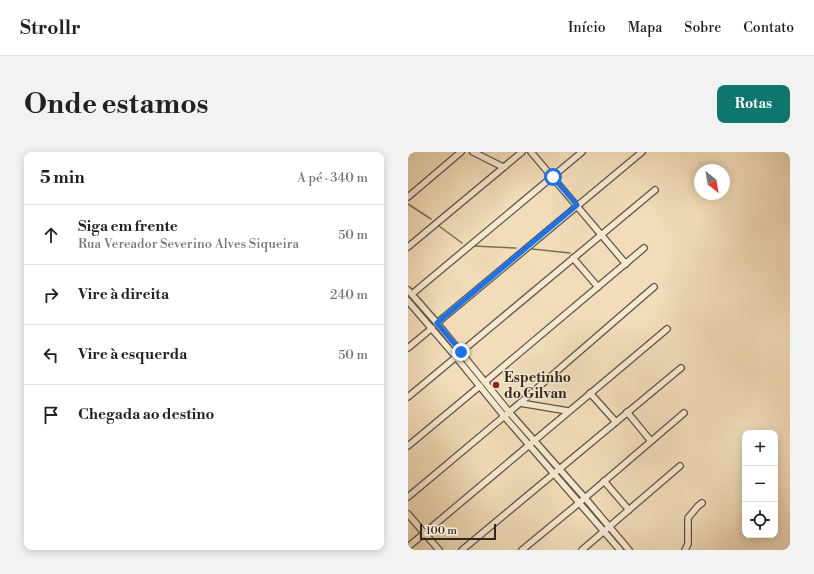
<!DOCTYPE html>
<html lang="pt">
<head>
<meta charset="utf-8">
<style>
  :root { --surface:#fff; --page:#f2f2f2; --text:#202124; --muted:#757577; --line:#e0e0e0; --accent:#0f766e }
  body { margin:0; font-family:"Libre Bodoni",serif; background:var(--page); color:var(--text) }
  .controls { position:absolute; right:12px; bottom:12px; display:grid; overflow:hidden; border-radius:8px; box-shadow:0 2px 10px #0003 }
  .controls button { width:36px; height:36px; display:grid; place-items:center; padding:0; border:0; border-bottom:1px solid var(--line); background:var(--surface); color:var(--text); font:20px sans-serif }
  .compass { position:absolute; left:286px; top:12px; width:36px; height:36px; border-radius:50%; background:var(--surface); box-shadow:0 2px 10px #0003; rotate:149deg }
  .scale { position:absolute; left:12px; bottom:10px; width:76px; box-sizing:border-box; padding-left:4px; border:2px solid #33241e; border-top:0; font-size:11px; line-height:14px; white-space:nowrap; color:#33241e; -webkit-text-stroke:3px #f6e9d2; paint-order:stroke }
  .stop { position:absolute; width:12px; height:12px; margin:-9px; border:3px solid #1a73e8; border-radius:50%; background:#fff }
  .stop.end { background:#1a73e8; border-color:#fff; box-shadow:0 1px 4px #0008 }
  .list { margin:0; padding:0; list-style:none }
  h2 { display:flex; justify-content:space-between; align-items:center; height:52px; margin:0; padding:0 16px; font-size:17px }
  h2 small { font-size:13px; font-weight:400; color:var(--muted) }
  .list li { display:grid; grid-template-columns:26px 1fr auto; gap:12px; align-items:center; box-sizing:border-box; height:60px; padding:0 16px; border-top:1px solid var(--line) }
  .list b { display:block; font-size:15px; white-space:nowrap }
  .list p { margin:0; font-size:13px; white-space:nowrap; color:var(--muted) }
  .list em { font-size:13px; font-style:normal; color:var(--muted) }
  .icon { flex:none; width:22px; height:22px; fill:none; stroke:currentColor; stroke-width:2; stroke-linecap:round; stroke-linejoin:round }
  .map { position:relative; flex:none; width:382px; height:398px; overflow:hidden; border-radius:8px }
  header { display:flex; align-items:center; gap:24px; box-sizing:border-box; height:56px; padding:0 20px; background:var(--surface); border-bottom:1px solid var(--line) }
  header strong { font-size:19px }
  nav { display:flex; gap:22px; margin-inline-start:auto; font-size:14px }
  .intro { display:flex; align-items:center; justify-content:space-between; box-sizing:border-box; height:96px; padding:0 24px }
  h1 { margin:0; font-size:28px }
  .button { padding:10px 18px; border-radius:8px; background:var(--accent); color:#fff; font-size:14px; font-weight:700 }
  main { display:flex; gap:24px; padding:0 24px }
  aside { flex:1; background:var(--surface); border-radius:8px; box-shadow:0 2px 10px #0003 }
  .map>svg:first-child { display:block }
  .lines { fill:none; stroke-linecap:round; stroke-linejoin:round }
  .stream { stroke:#7e6d5b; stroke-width:1.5 }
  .minor-casing { stroke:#625245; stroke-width:8 }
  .minor { stroke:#f6e9d2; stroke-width:5.5 }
  .route { stroke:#1a73e8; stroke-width:5 }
  .poi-dot { fill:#8f2418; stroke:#f6e9d2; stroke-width:1.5 }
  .labels { text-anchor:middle; stroke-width:3; stroke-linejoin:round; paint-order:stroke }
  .poi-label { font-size:14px; font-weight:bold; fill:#33241e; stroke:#f6e9d2; text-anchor:start }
</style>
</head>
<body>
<header>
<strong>Strollr</strong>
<nav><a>Início</a><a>Mapa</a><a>Sobre</a><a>Contato</a></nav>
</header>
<div class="intro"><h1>Onde estamos</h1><a class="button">Rotas</a></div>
<main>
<aside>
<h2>5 min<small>A pé · 340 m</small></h2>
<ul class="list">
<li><svg class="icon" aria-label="ahead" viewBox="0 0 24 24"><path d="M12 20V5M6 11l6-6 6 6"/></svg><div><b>Siga em frente</b><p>Rua Vereador Severino Alves Siqueira</p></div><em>50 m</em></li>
<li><svg class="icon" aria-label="right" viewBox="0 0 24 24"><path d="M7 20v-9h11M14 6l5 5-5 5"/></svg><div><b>Vire à direita</b></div><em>240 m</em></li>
<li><svg class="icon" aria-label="left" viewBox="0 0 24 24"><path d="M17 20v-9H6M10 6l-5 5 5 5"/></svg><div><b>Vire à esquerda</b></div><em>50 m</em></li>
<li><svg class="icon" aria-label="arrive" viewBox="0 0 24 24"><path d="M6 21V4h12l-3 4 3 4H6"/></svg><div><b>Chegada ao destino</b></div></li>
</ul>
</aside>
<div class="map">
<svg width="382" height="398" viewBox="0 0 382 398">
  <rect width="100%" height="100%" fill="#f1ddb9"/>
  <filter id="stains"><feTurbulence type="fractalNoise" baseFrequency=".005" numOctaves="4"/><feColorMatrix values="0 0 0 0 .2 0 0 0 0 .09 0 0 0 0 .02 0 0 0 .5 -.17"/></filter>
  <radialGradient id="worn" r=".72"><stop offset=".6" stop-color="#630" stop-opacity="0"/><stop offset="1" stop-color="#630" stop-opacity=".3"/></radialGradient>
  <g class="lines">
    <g class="stream">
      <path d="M0 52 23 67"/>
      <path d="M31 74 54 91"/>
      <path d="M65 94 108 96"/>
      <path d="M124 97 162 101"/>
    </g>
    <g class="minor-casing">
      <g id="minor">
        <path d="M65 0 95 15"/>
        <path d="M123 0 218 112"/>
        <path d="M0 45 53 0"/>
        <path d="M0 95 114 0"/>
        <path d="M165 106 190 135"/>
        <path d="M0 138 29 171 101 260 177 346 221 398"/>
        <path d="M4 142 174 0"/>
        <path d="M0 149 48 205 96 264 212 398"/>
        <path d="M29 171 234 0"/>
        <path d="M0 196 24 176"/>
        <path d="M53 200 247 38"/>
        <path d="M77 230 236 96"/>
        <path d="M182 241 208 270"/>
        <path d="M0 245 48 205"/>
        <path d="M112 251 160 259"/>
        <path d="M219 260 243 289"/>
        <path d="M0 294 72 234"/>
        <path d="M196 329 221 358"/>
        <path d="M0 345 112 251 246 135"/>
        <path d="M0 362 31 398"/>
        <path d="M0 395 259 177"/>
        <path d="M54 398 273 216"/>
        <path d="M114 398 171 351 276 261"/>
        <path d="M174 398 272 314"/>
        <path d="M277 398 280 392V366L290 354 294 351"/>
      </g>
    </g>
    <use href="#minor" class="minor"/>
  </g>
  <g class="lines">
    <path class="route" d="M53 200 29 171 169 53 145 25"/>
  </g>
  <circle class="poi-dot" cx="88" cy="233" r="4"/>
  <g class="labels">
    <g class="poi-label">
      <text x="96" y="230">Espetinho<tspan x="96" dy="16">do Gilvan</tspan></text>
    </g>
  </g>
  <rect width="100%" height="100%" filter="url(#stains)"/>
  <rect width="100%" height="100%" fill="url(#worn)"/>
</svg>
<div class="controls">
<button>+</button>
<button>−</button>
<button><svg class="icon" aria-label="locate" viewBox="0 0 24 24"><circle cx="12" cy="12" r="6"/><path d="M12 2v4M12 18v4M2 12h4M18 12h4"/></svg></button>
</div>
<svg class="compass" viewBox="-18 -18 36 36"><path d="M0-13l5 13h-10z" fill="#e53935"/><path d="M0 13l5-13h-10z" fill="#757577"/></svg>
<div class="scale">100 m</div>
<div class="stop" style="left:145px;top:25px"></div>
<div class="stop end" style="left:53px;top:200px"></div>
</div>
</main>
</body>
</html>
